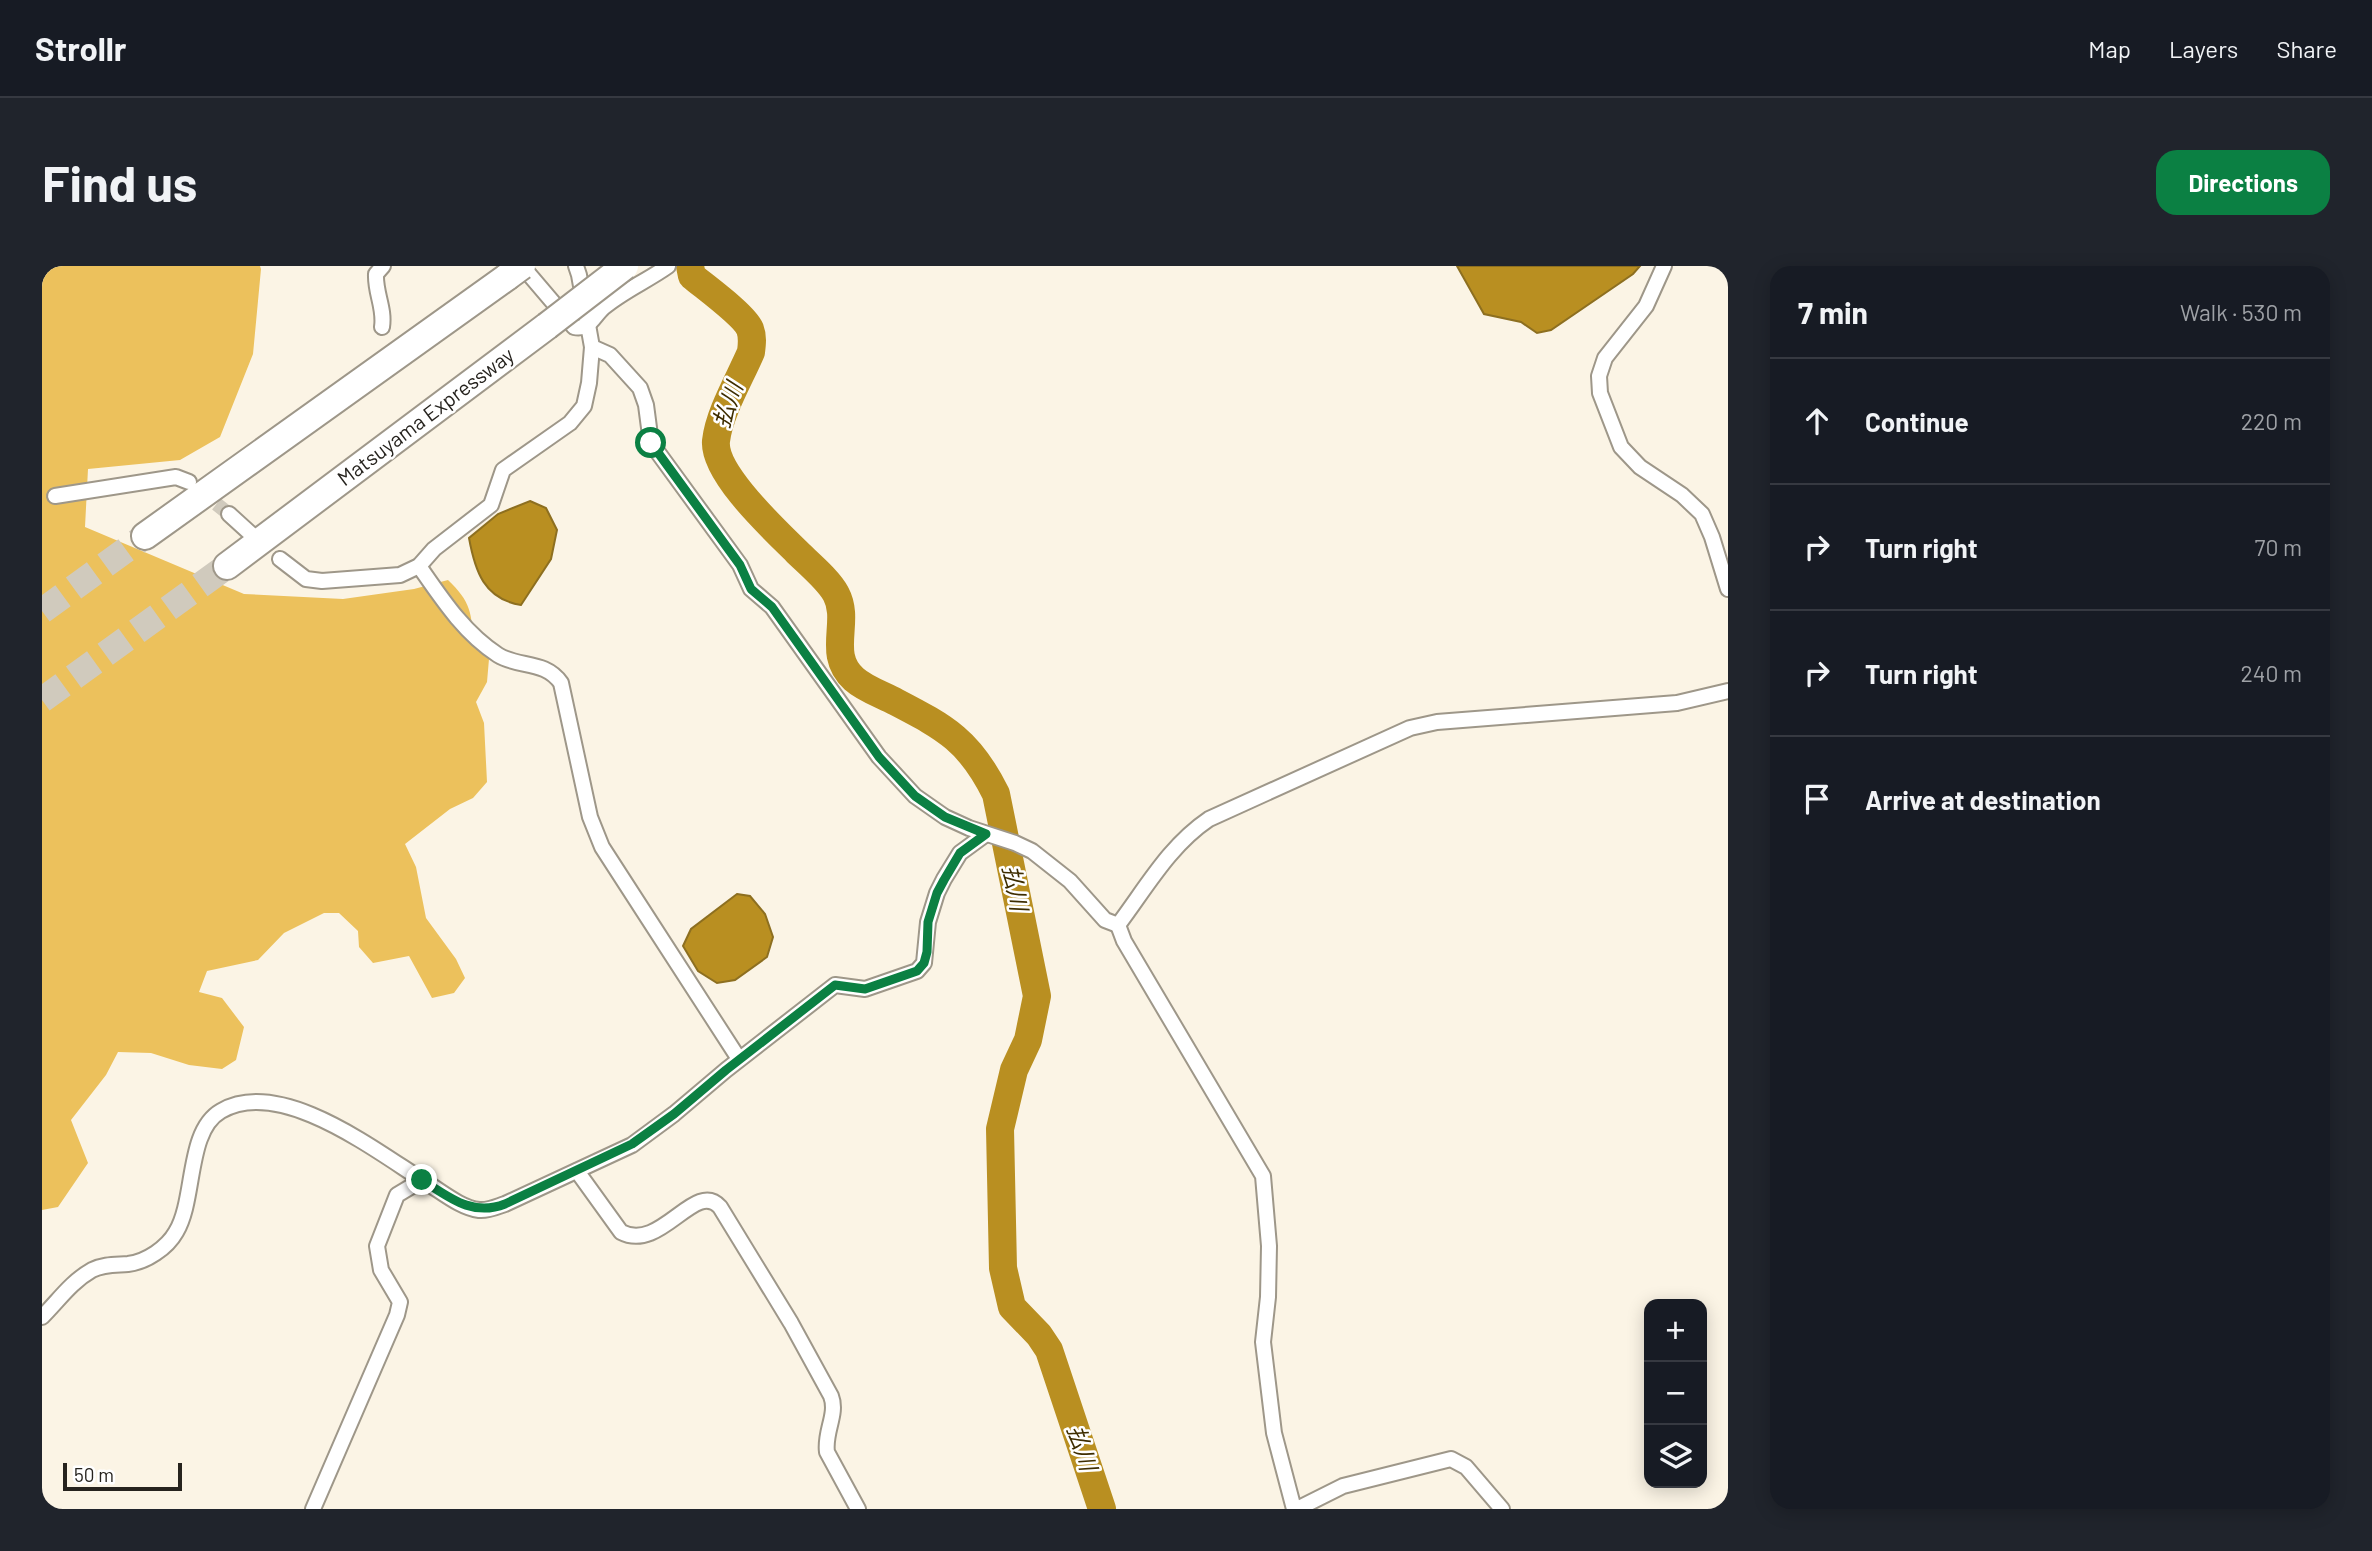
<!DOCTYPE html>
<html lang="en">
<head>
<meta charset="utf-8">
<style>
  :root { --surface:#171b24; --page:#20242c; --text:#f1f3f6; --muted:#9ea1a6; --line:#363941; --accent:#0b8043 }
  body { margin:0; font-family:Barlow,"Noto Sans JP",sans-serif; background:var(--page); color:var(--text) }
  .controls { position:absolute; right:21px; bottom:21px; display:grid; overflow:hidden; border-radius:14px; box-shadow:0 4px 18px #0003 }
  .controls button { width:63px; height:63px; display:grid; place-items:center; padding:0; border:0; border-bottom:2px solid var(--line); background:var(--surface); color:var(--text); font:35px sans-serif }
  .scale { position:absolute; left:21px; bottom:18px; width:119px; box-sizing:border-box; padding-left:7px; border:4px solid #26231e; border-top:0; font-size:19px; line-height:24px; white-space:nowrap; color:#26231e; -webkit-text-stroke:5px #fff; paint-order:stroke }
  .stop { position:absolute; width:21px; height:21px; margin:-16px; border:5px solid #0b8043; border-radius:50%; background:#fff }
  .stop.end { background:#0b8043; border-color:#fff; box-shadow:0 2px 7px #0008 }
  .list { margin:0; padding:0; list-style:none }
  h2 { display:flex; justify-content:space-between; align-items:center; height:91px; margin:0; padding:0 28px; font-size:30px }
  h2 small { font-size:23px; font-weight:400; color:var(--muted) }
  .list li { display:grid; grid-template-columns:46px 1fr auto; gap:21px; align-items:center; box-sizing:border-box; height:126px; padding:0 28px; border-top:2px solid var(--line) }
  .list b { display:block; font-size:26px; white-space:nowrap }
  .list em { font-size:23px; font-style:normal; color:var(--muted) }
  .icon { flex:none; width:38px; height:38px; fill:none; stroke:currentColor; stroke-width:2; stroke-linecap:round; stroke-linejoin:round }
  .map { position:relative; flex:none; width:1686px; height:1243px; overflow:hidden; border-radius:21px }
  header { display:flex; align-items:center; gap:42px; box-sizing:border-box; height:98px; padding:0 35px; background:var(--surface); border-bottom:2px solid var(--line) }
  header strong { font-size:33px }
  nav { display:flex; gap:38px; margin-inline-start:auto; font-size:24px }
  .intro { display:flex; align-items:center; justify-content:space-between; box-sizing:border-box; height:168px; padding:0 42px }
  h1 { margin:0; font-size:49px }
  .button { padding:18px 32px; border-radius:21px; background:var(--accent); color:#fff; font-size:24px; font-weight:700 }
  main { display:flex; gap:42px; padding:0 42px }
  aside { flex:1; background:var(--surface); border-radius:21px; box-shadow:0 4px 18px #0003 }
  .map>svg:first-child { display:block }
  .forest { fill:#ecc15c }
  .water { fill:#b98f21; stroke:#8d6f20; stroke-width:2 }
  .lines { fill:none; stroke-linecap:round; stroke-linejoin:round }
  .river { stroke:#b98f21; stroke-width:28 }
  .street-tunnel { stroke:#d0cabd; stroke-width:14; stroke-dasharray:14 7; stroke-linecap:butt }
  .highway-tunnel { stroke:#d0cabd; stroke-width:26; stroke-dasharray:26 13; stroke-linecap:butt }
  .street-casing { stroke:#9e9789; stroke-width:18 }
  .highway-casing { stroke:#9e9789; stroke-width:30 }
  .street { stroke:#fff; stroke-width:14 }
  .highway { stroke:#fff; stroke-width:26 }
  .highway-bridge-casing { stroke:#9e9789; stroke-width:30; stroke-linecap:butt }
  .highway-bridge { stroke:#fff; stroke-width:26 }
  .route { stroke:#0b8043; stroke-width:9 }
  .labels { text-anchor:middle; stroke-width:5; stroke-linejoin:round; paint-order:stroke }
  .street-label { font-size:21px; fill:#26231e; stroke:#fff }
  .water-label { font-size:23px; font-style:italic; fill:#3e2d00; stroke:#fff }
</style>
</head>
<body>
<header>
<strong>Strollr</strong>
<nav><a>Map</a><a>Layers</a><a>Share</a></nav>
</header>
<div class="intro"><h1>Find us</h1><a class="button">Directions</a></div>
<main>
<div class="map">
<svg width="1686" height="1243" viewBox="0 0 1686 1243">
  <rect width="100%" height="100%" fill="#fbf4e5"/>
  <path class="forest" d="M0 0H218L219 3 211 88 178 171 138 194 46 203 43 261 202 328 301 333 372 323 406 314C429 336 430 347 431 378L447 393 445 416 434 436 442 457 445 516 431 532 408 543 363 578 374 601 384 652 414 693 423 712 412 727 390 732 367 690 331 697 317 681 316 665 297 647H282L242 667 216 694 165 705 157 726 180 732 202 761 194 794 180 803 147 799 109 787 76 786 64 809 29 854 46 897 16 941 0 944Z"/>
  <g class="water">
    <path d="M1415 0H1598L1591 8 1509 64 1495 67 1479 56 1442 48Z"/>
    <path d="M488 235 504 242 515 264 509 293 479 339C442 333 433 305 427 272L456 248Z"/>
    <path d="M695 628 708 630 723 648 731 671 725 691 693 714 675 717 656 705 641 680 649 663Z"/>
  </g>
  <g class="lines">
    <path class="river" d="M648 0 650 10C663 21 702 49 708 63 711 71 710 78 709 86 698 112 677 147 674 175 671 207 732 263 754 285 765 296 787 314 794 328 809 356 784 388 812 413 823 423 841 429 854 436 904 462 928 475 954 528L995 730 986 774 972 804 958 863 961 1002 970 1041 997 1069 1007 1084 1060 1243"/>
    <path class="street-tunnel" d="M158 225 187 248"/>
    <g class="highway-tunnel">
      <path d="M0 345 103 270"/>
      <path d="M0 434 185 300"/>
    </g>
    <g class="street-casing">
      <g id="street">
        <path d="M480 0 532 61C548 64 551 51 561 42 581 25 605 15 626 0"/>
        <path d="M534 0 537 9 550 81 568 89 598 122 604 139 609 177 698 299 709 323 730 341 837 491 873 530 903 551 927 562 973 577 990 585 1028 615 1063 654 1076 659"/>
        <path d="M1622 0 1604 40 1563 92 1557 110 1558 127 1579 181 1598 201 1640 229 1660 248 1670 271 1686 323"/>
        <path d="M340 61C343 42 333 27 334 8L341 0"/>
        <path d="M13 230 134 211 147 216"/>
        <path d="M187 248 209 268"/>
        <path d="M238 293 264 313 280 315 358 309 377 300 392 283 449 239 461 204 528 157 542 140 547 117 550 81"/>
        <path d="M377 300C400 333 422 367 456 389 477 402 503 394 519 417L548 551 560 581 697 793"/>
        <path d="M535 905 579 966C619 987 653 913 678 941L749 1057 789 1130C796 1148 782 1166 785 1186L816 1243"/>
        <path d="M0 1051C17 1034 29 1016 50 1004 62 998 74 999 86 998 104 996 125 982 134 966 154 933 144 865 179 845 239 810 335 886 385 917 400 926 419 942 437 944 446 945 454 941 463 938L590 879 632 848 684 804 793 719 823 723 875 705 882 697 886 656 895 627 902 613 918 587 944 568"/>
        <path d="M271 1243 355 1049 358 1036 339 1004 335 980 355 929 380 914"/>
        <path d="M1252 1243 1232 1167 1221 1076 1226 1031 1227 980 1221 910 1082 675 1076 659C1104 622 1127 580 1167 553L1368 462 1395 456 1635 437 1686 425"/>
        <path d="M1255 1243 1301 1220 1409 1193 1424 1201 1460 1243"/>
      </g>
    </g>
    <g class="highway-casing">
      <g id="highway">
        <path d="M103 270 465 11"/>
        <path d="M185 300 505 60"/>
      </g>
    </g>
    <use href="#street" class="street"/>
    <use href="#highway" class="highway"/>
    <g class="highway-bridge-casing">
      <g id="highway-bridge">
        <path d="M465 11 480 0"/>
        <path d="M505 60 583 0"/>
      </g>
    </g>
    <use href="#highway-bridge" class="highway-bridge"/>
  </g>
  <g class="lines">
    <path class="route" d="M380 914C407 931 430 951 463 938L590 878 632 848 684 804 793 719 823 723 875 705 882 697 885 686 886 656 895 627 902 614 918 587 944 568 903 551 873 530 837 491 730 341 709 323 698 299 609 177"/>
  </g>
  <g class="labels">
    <g class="street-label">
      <text transform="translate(384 151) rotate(-37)" y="7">Matsuyama Expressway</text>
    </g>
    <g class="water-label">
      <text transform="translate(686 139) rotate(-71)" y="8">払川</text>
      <text transform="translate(973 622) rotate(79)" y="8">払川</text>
      <text transform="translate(1040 1182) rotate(72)" y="8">払川</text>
    </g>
  </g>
</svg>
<div class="controls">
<button>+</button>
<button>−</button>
<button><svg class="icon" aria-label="layers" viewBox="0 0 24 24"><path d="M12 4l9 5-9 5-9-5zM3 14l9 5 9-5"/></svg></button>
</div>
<div class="scale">50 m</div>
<div class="stop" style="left:609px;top:177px"></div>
<div class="stop end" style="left:380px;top:914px"></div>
</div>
<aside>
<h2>7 min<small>Walk · 530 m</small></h2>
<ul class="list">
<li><svg class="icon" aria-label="ahead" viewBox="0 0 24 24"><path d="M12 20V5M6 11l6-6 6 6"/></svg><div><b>Continue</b></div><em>220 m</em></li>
<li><svg class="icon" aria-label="right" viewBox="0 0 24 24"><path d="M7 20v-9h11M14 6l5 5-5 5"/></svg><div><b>Turn right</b></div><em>70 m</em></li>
<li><svg class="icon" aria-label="right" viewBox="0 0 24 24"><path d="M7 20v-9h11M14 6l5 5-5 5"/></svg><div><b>Turn right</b></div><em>240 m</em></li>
<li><svg class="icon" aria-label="arrive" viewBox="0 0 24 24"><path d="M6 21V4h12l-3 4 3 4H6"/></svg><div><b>Arrive at destination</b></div></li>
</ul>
</aside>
</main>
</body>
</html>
